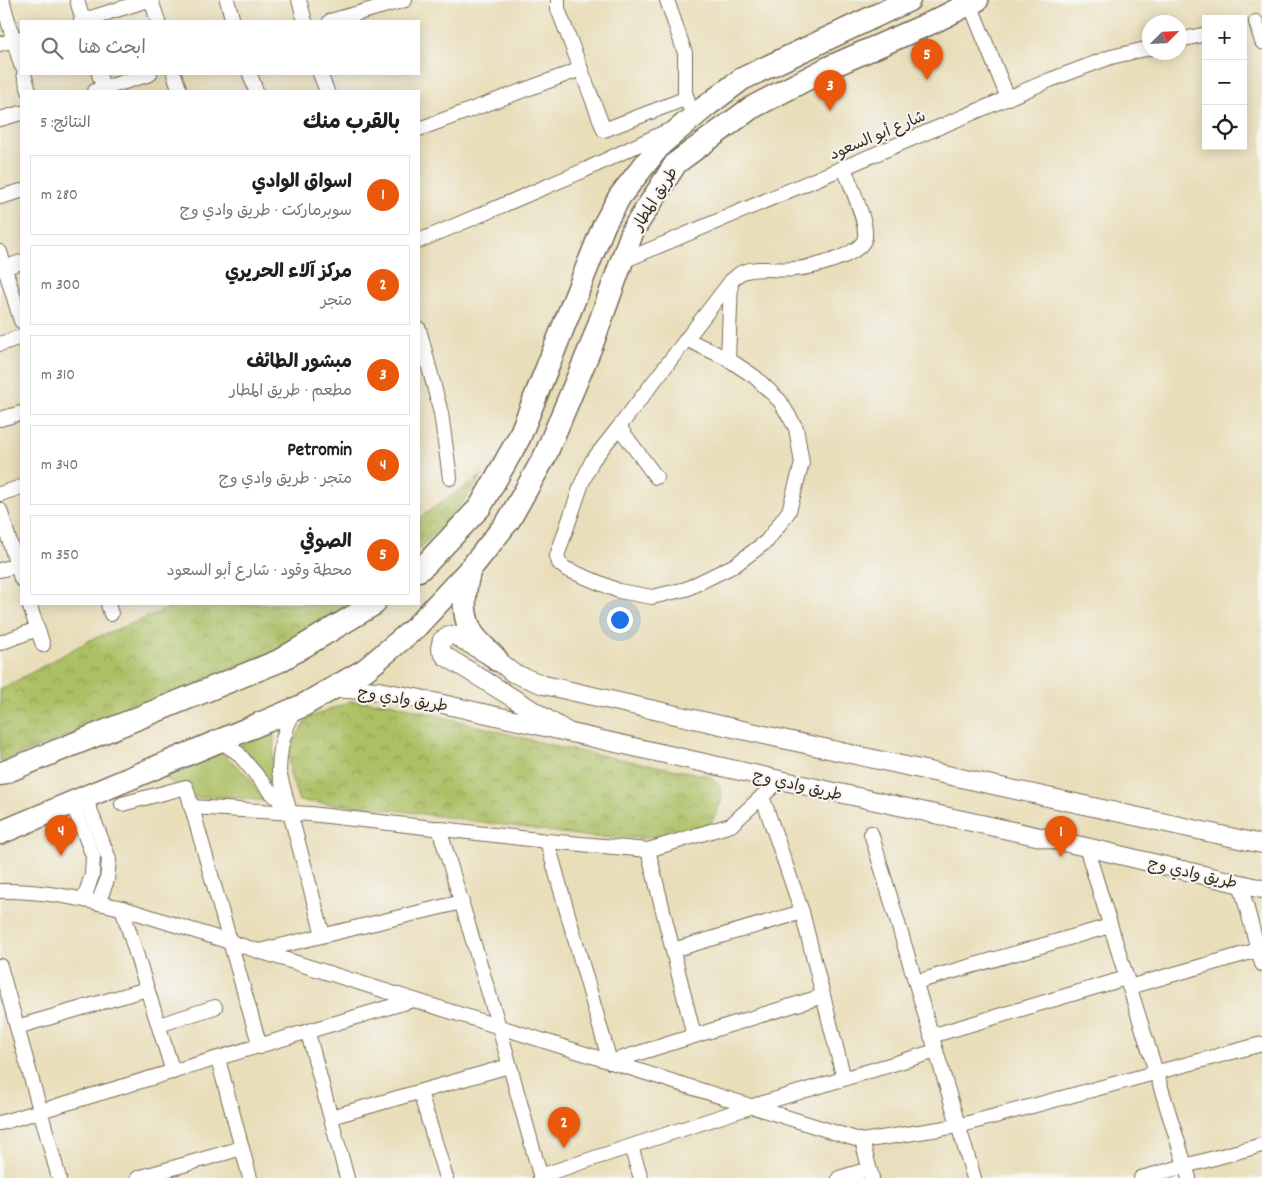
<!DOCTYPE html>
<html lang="ar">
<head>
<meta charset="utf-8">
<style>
  :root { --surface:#fff; --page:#f6f6f6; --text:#202124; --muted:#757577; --line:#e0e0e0; --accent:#ea580c }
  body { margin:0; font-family:Dekko,"Playpen Sans Arabic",sans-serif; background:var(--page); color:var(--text); direction:rtl }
  .controls { position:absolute; right:15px; top:15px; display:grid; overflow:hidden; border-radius:0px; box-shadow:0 2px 12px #0003 }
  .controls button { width:45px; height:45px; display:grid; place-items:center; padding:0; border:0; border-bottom:1px solid var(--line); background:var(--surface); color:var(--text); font:25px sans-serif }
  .compass { position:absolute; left:1142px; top:15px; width:45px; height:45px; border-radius:50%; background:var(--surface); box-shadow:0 2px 12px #0003; rotate:66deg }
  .you { position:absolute; left:619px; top:619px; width:18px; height:18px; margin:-12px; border:4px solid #fff; border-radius:50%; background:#1a73e8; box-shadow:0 0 0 8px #1a73e833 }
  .badge { display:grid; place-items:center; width:32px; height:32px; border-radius:50%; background:var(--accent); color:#fff; font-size:16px; font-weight:700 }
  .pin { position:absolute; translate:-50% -41px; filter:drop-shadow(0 1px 2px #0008) }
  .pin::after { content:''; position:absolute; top:26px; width:18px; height:15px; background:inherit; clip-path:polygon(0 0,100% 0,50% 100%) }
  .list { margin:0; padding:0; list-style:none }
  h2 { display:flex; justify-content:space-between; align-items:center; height:65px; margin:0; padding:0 20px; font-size:21px }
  h2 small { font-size:16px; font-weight:400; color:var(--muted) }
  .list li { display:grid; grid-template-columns:32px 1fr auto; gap:15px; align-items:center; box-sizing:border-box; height:80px; margin:0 10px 10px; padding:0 10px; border:1px solid var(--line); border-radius:0px }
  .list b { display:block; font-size:19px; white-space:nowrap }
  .list p { margin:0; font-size:16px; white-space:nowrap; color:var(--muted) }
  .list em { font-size:16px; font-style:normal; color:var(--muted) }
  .icon { flex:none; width:28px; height:28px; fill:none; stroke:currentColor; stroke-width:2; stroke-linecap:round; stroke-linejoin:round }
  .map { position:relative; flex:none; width:1262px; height:1178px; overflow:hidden; direction:ltr }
  .search { position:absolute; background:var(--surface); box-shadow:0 2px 12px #0003; left:20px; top:20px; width:400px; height:55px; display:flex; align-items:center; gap:12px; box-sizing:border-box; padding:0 18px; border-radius:0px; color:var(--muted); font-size:19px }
  .panel { position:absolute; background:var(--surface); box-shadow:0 2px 12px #0003; left:20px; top:90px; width:400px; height:515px; border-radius:0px; direction:rtl }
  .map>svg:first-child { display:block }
  .green { fill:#abbf63; stroke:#737440 }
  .park { fill:url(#park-crowns); stroke:#737440 }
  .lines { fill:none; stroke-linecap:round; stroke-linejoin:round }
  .minor-casing { stroke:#786955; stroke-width:16 }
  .tertiary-casing { stroke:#786955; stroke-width:20 }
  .primary-casing { stroke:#786955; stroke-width:25 }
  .minor { stroke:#fff; stroke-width:14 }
  .tertiary { stroke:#fff; stroke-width:18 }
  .primary { stroke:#fff; stroke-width:22 }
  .labels { text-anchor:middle; stroke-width:4; stroke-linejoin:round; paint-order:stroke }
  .street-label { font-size:16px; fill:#3b2a1e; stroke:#f6f6f2 }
</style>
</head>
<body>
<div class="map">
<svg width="1262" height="1178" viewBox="0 0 1262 1178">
  <defs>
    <pattern id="park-crowns" width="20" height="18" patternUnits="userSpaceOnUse" patternTransform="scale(1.25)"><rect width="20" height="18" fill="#abbf63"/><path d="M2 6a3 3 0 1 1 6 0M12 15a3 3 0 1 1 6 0" fill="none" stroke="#8c9b51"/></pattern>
  </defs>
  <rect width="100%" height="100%" fill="#f6f6f2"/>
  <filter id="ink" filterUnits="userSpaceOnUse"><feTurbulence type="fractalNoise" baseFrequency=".02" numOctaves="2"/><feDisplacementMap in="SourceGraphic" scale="10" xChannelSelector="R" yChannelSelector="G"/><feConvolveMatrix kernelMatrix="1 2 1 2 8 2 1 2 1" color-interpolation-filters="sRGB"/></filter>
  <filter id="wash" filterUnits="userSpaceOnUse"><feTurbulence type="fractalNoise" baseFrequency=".0096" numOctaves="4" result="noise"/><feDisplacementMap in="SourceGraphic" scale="20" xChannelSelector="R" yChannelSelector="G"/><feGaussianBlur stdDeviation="1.12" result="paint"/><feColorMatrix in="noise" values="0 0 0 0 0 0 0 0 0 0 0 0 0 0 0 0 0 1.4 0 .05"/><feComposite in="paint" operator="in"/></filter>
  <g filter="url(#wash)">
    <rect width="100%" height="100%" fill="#e9deba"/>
    <g class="green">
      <path d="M274 731 273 761 274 792 260 767 241 745Z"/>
      <path d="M220 751 250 778 264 801 232 797 193 798 160 774Z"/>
    </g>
    <g class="park">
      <path d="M482 475 465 500 419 550V518Z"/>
      <path d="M180 604H358L319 632 163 700 0 762V690L90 640Z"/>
      <path d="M351 701 390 703 562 748 709 776 720 786 722 800 713 820 701 830 646 838 591 837 394 810 299 801 290 774 289 748 308 718Z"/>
    </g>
  </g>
  <g filter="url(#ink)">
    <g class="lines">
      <g class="minor-casing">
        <g id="minor">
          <path d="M2 0 21 65"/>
          <path d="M77 0 83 21"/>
          <path d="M151 0 158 21"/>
          <path d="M227 0 233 21"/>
          <path d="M299 0 305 21"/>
          <path d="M558 0V9L604 130 687 98"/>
          <path d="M667 0 685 53V92L689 106"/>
          <path d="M970 4 1008 98"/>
          <path d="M81 21 148 0"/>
          <path d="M330 21 405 0"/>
          <path d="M1256 22 1262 42"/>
          <path d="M1180 40 1206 34"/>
          <path d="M0 44 21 38"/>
          <path d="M24 74 29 91"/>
          <path d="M99 74 104 91"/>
          <path d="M174 74 180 91"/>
          <path d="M250 74 256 91"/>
          <path d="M320 74 327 91"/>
          <path d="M95 91 150 74"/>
          <path d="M0 119 21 113"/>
          <path d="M419 129 581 69"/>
          <path d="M0 197 21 191"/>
          <path d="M419 241 585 170 667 131"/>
          <path d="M0 252 21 321"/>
          <path d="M621 262 1050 80 1111 57 1150 48"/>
          <path d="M0 269 21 262"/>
          <path d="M419 329 441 413 450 478"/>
          <path d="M0 344 21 337"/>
          <path d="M728 359 731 281"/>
          <path d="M0 419 21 413"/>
          <path d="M619 427 592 461 582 483 557 556 559 563 566 569 619 591 652 597 686 589 735 565 767 541 789 511 802 463 796 428 780 401 755 377 728 359 686 339"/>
          <path d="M656 477 619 427 731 281C735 278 739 273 743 272 759 266 778 271 794 269 810 268 862 256 865 237 867 220 850 185 844 167"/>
          <path d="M0 494 21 487"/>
          <path d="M0 510 21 579"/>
          <path d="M0 570 21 564"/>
          <path d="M29 604 43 645"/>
          <path d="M108 604 111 614"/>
          <path d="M0 643 37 629"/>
          <path d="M295 709C283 733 280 746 279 772L323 935"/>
          <path d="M218 740 238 753 268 789 290 811"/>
          <path d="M762 796 802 912 844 1079"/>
          <path d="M85 797 109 859 107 880 98 903"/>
          <path d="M72 802 93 856 92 875 84 899"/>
          <path d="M122 804 186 787 260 1047"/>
          <path d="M191 807 310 814 547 841 648 850 731 825 780 780"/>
          <path d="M439 828 499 1027 541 1178"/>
          <path d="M871 833 974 1178"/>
          <path d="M547 841 610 1062 823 996"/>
          <path d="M1086 847 1189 1178"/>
          <path d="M648 850 694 1036"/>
          <path d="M1240 883 1262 964"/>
          <path d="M0 891C43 890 80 899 122 908L862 1141 958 1126 1262 1044"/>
          <path d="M122 908 173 1072"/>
          <path d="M673 950 802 912"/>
          <path d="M259 951 462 902"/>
          <path d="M0 966 59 1178"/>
          <path d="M916 982 1110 926"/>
          <path d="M1129 987 1258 950"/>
          <path d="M159 1025 215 1007"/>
          <path d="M17 1027 147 989"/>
          <path d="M308 1033 347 1178"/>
          <path d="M931 1036 1126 978"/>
          <path d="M218 1059 250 1178"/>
          <path d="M420 1092 446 1178"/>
          <path d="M331 1117 509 1066"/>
          <path d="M0 1123 413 1000"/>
          <path d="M862 1141 872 1178"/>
          <path d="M631 1147 641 1178"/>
          <path d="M540 1176 753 1106 936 1051"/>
          <path d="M138 1178 242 1148"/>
          <path d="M839 1178 869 1169"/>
          <path d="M1141 1178 1262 1145"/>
        </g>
      </g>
      <g class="tertiary-casing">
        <g id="tertiary">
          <path d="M333 688 378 691 416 698 780 780 1086 847 1262 889"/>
          <path d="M568 732 445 656 440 648 442 640 450 635H454L497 660 513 673 544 685 778 738 1262 844"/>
        </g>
      </g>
      <g class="primary-casing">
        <g id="primary">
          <path d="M470 569C464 589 461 611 471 631 476 641 489 651 497 660"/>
          <path d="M419 570 426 564 480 507 519 438 604 225 620 196 661 144 705 107 742 79 909 0"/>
          <path d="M0 774 279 661 374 604"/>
          <path d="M0 833 302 706 365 670 415 628 471 568 509 520 545 456 592 344 633 230 676 163 751 108 830 67 933 22 977 0"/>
        </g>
      </g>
      <use href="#minor" class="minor"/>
      <use href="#tertiary" class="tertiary"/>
      <use href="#primary" class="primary"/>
    </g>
  </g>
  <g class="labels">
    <g class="street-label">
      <text transform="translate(877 134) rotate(-23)" y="6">شارع أبو السعود</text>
      <text transform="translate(654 198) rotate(-58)" y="6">طريق المطار</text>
      <text transform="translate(403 698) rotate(9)" y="6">طريق وادي وج</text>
      <text transform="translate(798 784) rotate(13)" y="6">طريق وادي وج</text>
      <text transform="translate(1193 872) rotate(13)" y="6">طريق وادي وج</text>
    </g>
  </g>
</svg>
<div class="controls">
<button>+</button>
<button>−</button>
<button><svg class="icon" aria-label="locate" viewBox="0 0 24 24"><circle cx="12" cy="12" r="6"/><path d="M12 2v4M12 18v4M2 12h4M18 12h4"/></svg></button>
</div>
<svg class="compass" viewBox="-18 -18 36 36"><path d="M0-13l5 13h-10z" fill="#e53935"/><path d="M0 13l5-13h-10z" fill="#757577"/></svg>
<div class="you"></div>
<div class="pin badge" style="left:1061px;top:857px">1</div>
<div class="pin badge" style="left:564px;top:1148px">2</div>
<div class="pin badge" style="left:830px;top:111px">3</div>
<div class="pin badge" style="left:61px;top:856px">4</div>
<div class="pin badge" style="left:927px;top:80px">5</div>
<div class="search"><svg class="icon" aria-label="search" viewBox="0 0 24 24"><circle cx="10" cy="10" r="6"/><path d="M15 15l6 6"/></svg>ابحث هنا</div>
<section class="panel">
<h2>بالقرب منك<small>النتائج: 5</small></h2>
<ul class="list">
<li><span class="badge">1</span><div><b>اسواق الوادي</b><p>سوبرماركت · طريق وادي وج</p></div><em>280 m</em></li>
<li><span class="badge">2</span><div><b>مركز آلاء الحريري</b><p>متجر</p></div><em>300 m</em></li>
<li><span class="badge">3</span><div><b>مبشور الطائف</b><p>مطعم · طريق المطار</p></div><em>310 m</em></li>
<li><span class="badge">4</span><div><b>Petromin</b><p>متجر · طريق وادي وج</p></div><em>340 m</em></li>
<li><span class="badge">5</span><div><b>الصوفي</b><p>محطة وقود · شارع أبو السعود</p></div><em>350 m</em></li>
</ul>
</section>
</div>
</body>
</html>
